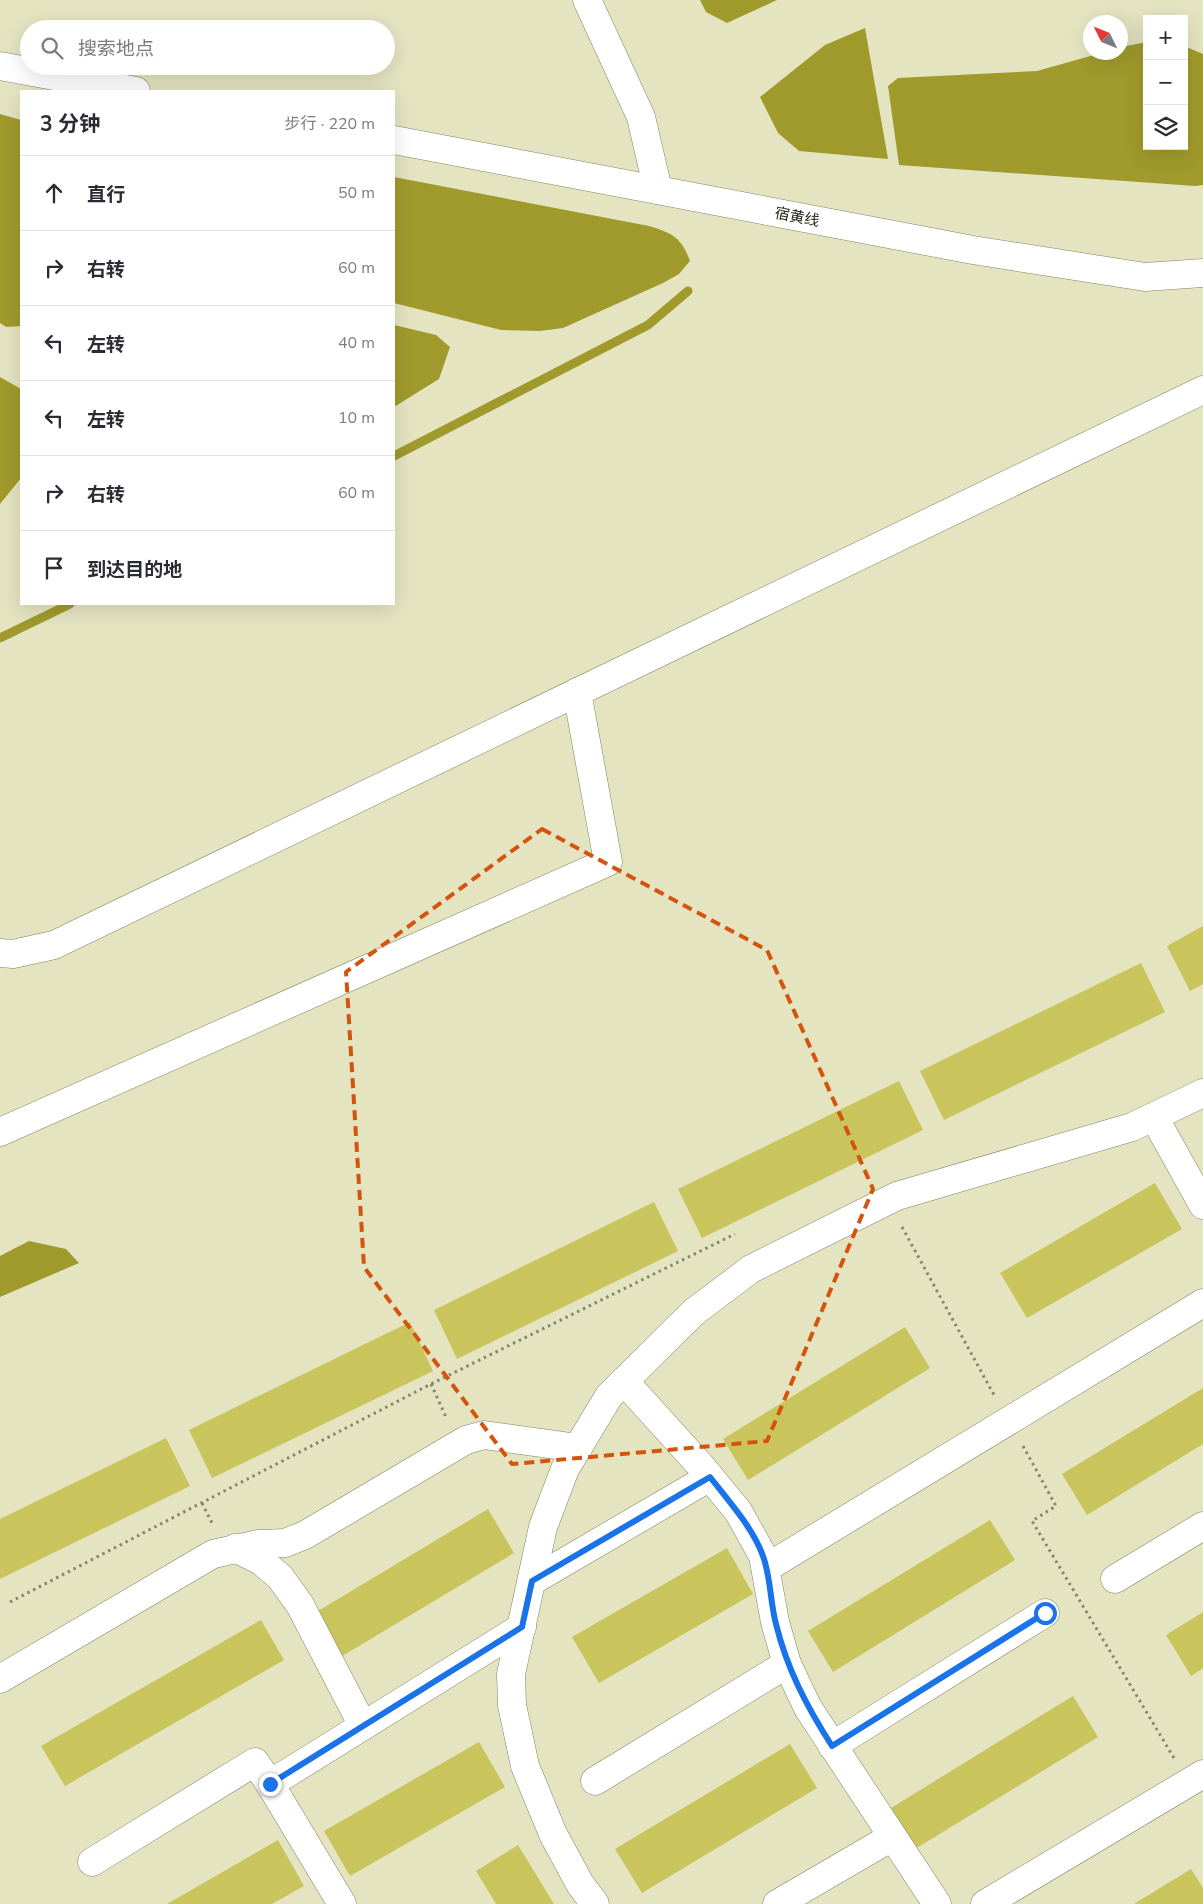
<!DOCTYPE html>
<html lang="zh">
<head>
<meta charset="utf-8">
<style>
  :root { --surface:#fff; --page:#f2f2f3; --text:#2b2b33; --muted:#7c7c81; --line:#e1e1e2 }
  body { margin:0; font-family:"Nunito Sans","Noto Sans SC",sans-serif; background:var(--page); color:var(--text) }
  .controls { position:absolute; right:15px; top:15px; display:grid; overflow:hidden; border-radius:0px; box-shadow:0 5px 20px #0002 }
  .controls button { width:45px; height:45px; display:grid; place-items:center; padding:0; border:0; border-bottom:1px solid var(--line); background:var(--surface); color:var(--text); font:25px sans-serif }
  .compass { position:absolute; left:1083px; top:15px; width:45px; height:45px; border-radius:50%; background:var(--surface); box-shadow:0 5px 20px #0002; rotate:313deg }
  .stop { position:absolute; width:15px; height:15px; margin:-11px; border:4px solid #1a73e8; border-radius:50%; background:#fff }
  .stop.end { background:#1a73e8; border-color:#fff; box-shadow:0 1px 5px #0008 }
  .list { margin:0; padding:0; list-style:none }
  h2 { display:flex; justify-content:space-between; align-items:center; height:65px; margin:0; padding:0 20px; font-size:21px }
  h2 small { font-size:16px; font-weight:400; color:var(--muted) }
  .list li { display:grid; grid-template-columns:32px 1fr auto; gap:15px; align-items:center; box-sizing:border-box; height:75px; padding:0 20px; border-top:1px solid var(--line) }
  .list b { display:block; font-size:19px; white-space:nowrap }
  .list em { font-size:16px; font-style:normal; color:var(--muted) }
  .icon { flex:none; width:28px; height:28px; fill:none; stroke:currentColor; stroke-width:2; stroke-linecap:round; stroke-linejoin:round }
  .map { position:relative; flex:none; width:1203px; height:1904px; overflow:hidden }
  .search { position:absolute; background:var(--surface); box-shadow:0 5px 20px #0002; left:20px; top:20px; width:375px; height:55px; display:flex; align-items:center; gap:12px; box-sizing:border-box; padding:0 18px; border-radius:28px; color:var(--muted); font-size:19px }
  .panel { position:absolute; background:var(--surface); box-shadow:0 5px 20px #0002; left:20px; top:90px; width:375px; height:515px; border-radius:0px }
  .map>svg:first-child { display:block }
  .water { fill:#a09a2c }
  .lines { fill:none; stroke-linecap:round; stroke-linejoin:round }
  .stream { stroke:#a09a2c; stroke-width:9 }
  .building { fill:#c9c45c }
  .minor-casing { stroke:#838263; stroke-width:29 }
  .major-casing { stroke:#838263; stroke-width:29 }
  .path { stroke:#86866e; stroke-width:3; stroke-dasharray:2.5 4; stroke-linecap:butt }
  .minor { stroke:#fff; stroke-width:28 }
  .major { stroke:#fff; stroke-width:28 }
  .route { stroke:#1a73e8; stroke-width:6 }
  .marked { fill:none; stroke:#d4540d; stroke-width:4; stroke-dasharray:10 6; stroke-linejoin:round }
  .labels { text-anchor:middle; stroke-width:5; stroke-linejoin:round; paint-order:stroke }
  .street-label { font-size:15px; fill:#232316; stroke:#fff }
</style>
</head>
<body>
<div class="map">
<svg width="1203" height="1904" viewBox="0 0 1203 1904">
  <rect width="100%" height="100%" fill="#e4e4c1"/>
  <g class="water">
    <path d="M700 0H777L727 23 706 12Z"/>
    <path d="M865 28 888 159 799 151 778 133 760 97 825 45Z"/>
    <path d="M1147 42V146H1184V46L1203 54V185L1195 186 899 165 888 86 898 78 1037 71 1101 53 1120 52 1121 47Z"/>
    <path d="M0 114 21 120V326L6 327 0 323Z"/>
    <path d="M394 177 649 226C672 233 681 237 690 261L679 274 663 283 563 328 540 331 501 330 394 303Z"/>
    <path d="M394 325 436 335 450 347 439 379 394 407Z"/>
    <path d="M0 377 21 389V478L0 504Z"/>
    <path d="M29 1241 66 1249 79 1263 0 1297V1256Z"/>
  </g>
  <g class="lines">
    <g class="stream">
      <path d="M394 456 648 325 688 291"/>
      <path d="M0 638 70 604"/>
    </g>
  </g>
  <g class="building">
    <path d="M1203 926V984L1190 991 1167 946Z"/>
    <path d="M1141 963 1165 1012 944 1120 920 1071Z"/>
    <path d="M899 1081 923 1130 702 1238 678 1189Z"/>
    <path d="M1155 1183 1182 1229 1027 1318 1000 1273Z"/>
    <path d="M654 1202 678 1251 457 1359 434 1310Z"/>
    <path d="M410 1322 433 1371 212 1478 189 1430Z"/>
    <path d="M905 1327 930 1368 748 1480 723 1439Z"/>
    <path d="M1203 1388V1444L1087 1515 1062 1474Z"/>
    <path d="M166 1438 190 1486 0 1579V1519Z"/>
    <path d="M488 1509 514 1553 339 1658 313 1614Z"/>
    <path d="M990 1520 1015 1560 833 1672 808 1631Z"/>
    <path d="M727 1548 753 1594 599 1683 572 1637Z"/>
    <path d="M1203 1612V1668L1191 1676 1166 1635Z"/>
    <path d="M261 1620 284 1660 65 1786 41 1746Z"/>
    <path d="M1073 1696 1098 1737 915 1849 891 1808Z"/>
    <path d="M479 1742 505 1787 350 1876 324 1831Z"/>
    <path d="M790 1744 817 1788 642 1893 615 1849Z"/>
    <path d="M278 1840 304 1886 272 1904H167Z"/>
    <path d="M518 1845 554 1904H496L476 1871Z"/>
    <path d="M1191 1869 1203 1888V1904H1134Z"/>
  </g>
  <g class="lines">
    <g class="minor-casing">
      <g id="minor">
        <path d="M587 0 641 117 658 190"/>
        <path d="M0 953 13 954 54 945 1203 390"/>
        <path d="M1154 1117 1203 1205"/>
        <path d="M0 1132 608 862 577 692"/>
        <path d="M624 1381 700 1465 738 1511 763 1556 775 1622 787 1664 808 1708 937 1904"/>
        <path d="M235 1548 261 1561 280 1577 300 1605 363 1726"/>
        <path d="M766 1568 1203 1303"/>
        <path d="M1115 1579 1203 1526"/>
        <path d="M532 1581 710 1477"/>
        <path d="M0 1679 213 1554 259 1544 285 1543 305 1535 466 1440 484 1435 578 1448"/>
        <path d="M832 1746 1045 1613"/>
        <path d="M595 1781 787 1664"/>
        <path d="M270 1784 342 1904"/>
        <path d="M92 1862 255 1762 270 1784 522 1627"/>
        <path d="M595 1904 580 1884 553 1834 525 1766 512 1705 511 1674 543 1527 565 1469 609 1396 694 1312 751 1269 897 1196 1132 1127 1203 1093"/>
        <path d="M777 1904 892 1837"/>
        <path d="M985 1904 1203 1774"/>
      </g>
    </g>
    <g class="major-casing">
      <g id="major">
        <path d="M0 66 136 91"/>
        <path d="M394 140 973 250 1145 277 1203 273"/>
      </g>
    </g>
    <g class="path">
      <path d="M902 1227 994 1395"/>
      <path d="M431 1384 446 1417"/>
      <path d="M1023 1446 1056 1506 1032 1521 1174 1758"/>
      <path d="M202 1503 213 1525"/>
      <path d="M10 1602 431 1384 735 1234"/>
    </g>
    <use href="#minor" class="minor"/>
    <use href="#major" class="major"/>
  </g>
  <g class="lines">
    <path class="route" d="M270 1784 522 1627 532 1581 710 1477C728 1500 753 1528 763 1556 771 1578 770 1602 776 1624 787 1669 807 1707 832 1746L1045 1613"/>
  </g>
  <path class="marked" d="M542 829 767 950 873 1189 767 1441 512 1464 364 1267 346 972Z"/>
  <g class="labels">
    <g class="street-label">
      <text transform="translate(797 217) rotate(11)" y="5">宿黄线</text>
    </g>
  </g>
</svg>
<div class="controls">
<button>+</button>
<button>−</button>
<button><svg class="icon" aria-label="layers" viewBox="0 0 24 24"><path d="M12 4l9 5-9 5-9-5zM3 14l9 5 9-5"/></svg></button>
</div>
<svg class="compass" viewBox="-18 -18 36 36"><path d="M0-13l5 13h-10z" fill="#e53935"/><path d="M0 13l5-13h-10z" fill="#7c7c81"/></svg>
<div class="stop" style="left:1045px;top:1613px"></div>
<div class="stop end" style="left:270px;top:1784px"></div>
<div class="search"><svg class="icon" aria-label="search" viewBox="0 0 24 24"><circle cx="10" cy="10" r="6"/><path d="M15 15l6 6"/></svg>搜索地点</div>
<section class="panel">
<h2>3 分钟<small>步行 · 220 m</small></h2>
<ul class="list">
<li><svg class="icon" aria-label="ahead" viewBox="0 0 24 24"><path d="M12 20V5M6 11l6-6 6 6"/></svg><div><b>直行</b></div><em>50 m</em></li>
<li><svg class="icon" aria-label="right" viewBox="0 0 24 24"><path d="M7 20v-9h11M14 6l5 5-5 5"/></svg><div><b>右转</b></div><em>60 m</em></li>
<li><svg class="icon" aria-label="left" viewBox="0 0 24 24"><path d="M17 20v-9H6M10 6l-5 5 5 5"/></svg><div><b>左转</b></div><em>40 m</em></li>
<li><svg class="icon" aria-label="left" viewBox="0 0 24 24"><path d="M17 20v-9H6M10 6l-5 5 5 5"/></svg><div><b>左转</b></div><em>10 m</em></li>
<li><svg class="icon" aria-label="right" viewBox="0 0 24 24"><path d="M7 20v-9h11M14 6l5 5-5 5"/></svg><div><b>右转</b></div><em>60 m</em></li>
<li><svg class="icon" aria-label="arrive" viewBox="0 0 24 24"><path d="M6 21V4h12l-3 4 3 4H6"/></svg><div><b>到达目的地</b></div></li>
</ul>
</section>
</div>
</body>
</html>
